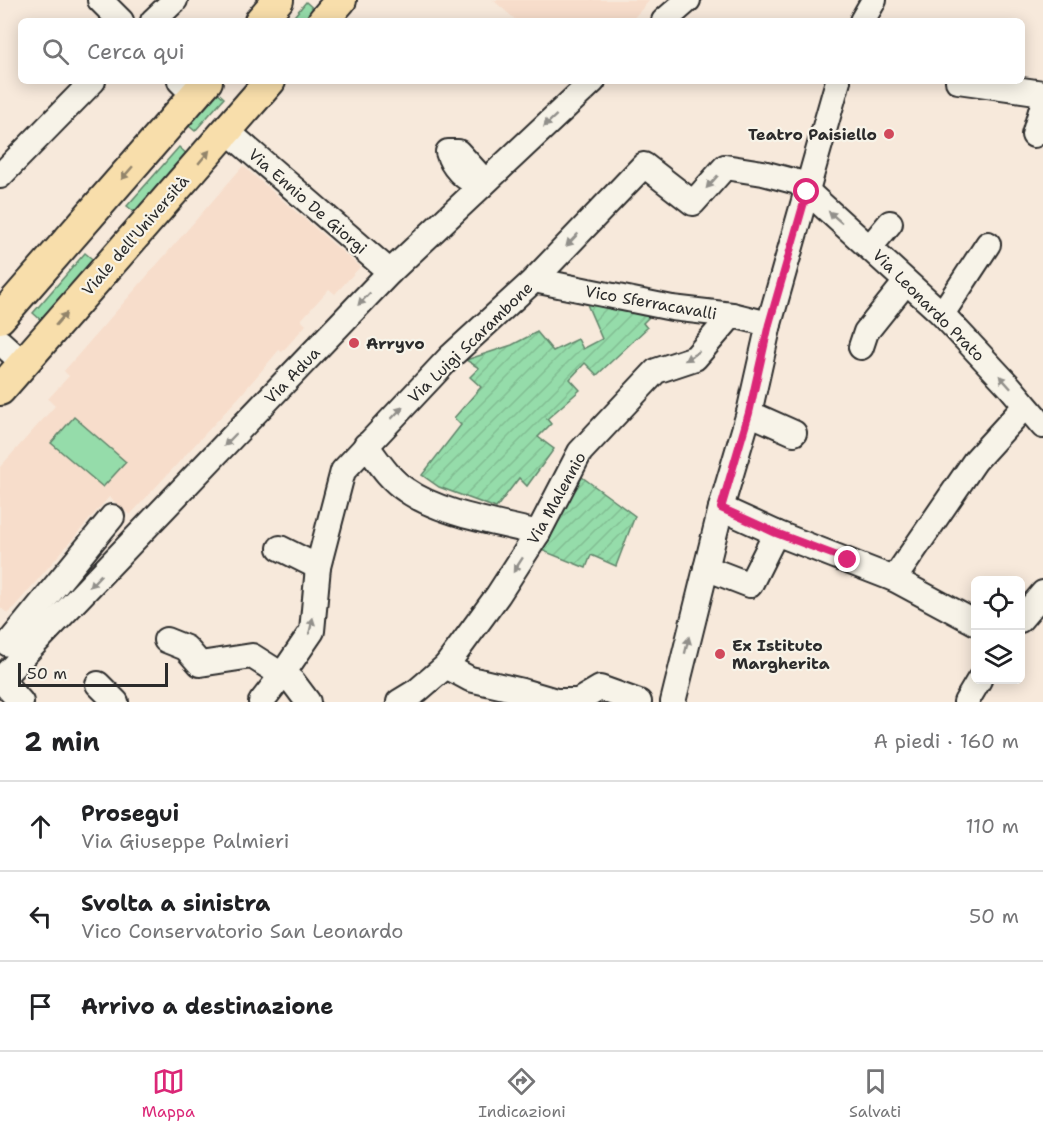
<!DOCTYPE html>
<html lang="it">
<meta charset="utf-8">
<style>
:root{--surface:#fff;--page:#f6f6f6;--text:#202124;--muted:#757577;--line:#e0e0e0;--accent:#db2777}
body{margin:0;font-family:"Shantell Sans",sans-serif;background:var(--page);color:var(--text)}
.controls{position:absolute;right:18px;bottom:18px;display:grid;overflow:hidden;border-radius:9px;box-shadow:0 3px 15px #0003}
.controls button{width:54px;height:54px;display:grid;place-items:center;padding:0;border:0;border-bottom:2px solid var(--line);background:var(--surface);color:var(--text);font:30px sans-serif}
.scale{position:absolute;left:18px;bottom:15px;width:150px;box-sizing:border-box;padding-left:6px;border:3px solid #2b2b2b;border-top:0;font-size:16px;line-height:21px;white-space:nowrap;color:#2b2b2b;-webkit-text-stroke:4px #f7f3e8;paint-order:stroke}
.stop{position:absolute;width:18px;height:18px;margin:-14px;border:4px solid #db2777;border-radius:50%;background:#fff}
.stop.end{background:#db2777;border-color:#fff;box-shadow:0 2px 6px #0008}
.list{margin:0;padding:0;list-style:none}
h2{display:flex;justify-content:space-between;align-items:center;height:78px;margin:0;padding:0 24px;font-size:26px}
h2 small{font-size:20px;font-weight:400;color:var(--muted)}
.list li{display:grid;grid-template-columns:39px 1fr auto;gap:18px;align-items:center;box-sizing:border-box;height:90px;padding:0 24px;border-top:2px solid var(--line)}
.list b{display:block;font-size:22px;white-space:nowrap}
.list p{margin:0;font-size:20px;white-space:nowrap;color:var(--muted)}
.list em{font-size:20px;font-style:normal;color:var(--muted)}
.icon{flex:none;width:33px;height:33px;fill:none;stroke:currentColor;stroke-width:2;stroke-linecap:round;stroke-linejoin:round}
.map{position:relative;flex:none;width:1043px;height:702px;overflow:hidden}
.search{position:absolute;background:var(--surface);box-shadow:0 3px 15px #0003;left:18px;right:18px;top:18px;height:66px;display:flex;align-items:center;gap:15px;box-sizing:border-box;padding:0 21px;border-radius:9px;color:var(--muted);font-size:22px}
.sheet{height:348px;background:var(--surface)}
nav{display:flex;justify-content:space-around;align-items:center;box-sizing:border-box;height:84px;border-top:2px solid var(--line);background:var(--surface);font-size:16px;color:var(--muted)}
nav a{display:grid;justify-items:center;gap:3px}
nav .on{color:var(--accent)}
.map>svg:first-child{display:block}
</style>
<div class="map">
<svg width="1043" height="702" viewBox="0 0 1043 702">
<defs>
<pattern id="garden-furrows" width="10" height="10" patternUnits="userSpaceOnUse" patternTransform="scale(1.5)"><rect width="10" height="10" fill="#95dcaa"/><path d="M-1 1l2-2M0 10L10 0M9 11l2-2" fill="none" stroke="#81bd92"/></pattern>
</defs>
<rect width="100%" height="100%" fill="#f7e9db"/>
<filter id="ink" filterUnits="userSpaceOnUse"><feTurbulence type="fractalNoise" baseFrequency=".0167" numOctaves="2"/><feDisplacementMap in="SourceGraphic" scale="12" xChannelSelector="R" yChannelSelector="G"/><feConvolveMatrix kernelMatrix="1 2 1 2 8 2 1 2 1" color-interpolation-filters="sRGB"/></filter>
<g filter="url(#ink)">
<!-- built -->
<g fill="#f7ddcb">
<polygon points="493,0 650,0 631,21 517,21"/>
<polygon points="243,166 360,267 335,294 329,289 301,320 306,325 282,352 279,350 240,396 130,515 109,497 8,614 0,607 0,467 55,406 48,399 69,376 64,371"/>
</g>
<!-- grass -->
<g fill="#95dcaa" stroke="#60846a" stroke-width="1.5">
<polygon points="306,2 316,11 308,21 290,21"/>
<polygon points="214,89 224,98 195,131 184,122"/>
<polygon points="179,147 189,156 138,215 127,206"/>
<polygon points="85,253 96,262 44,323 33,313"/>
<polygon points="74,417 126,462 103,487 51,443"/>
</g>
<!-- garden -->
<g fill="url(#garden-furrows)" stroke="#60846a" stroke-width="1.5">
<polygon points="586,302 638,306 636,314 650,316 643,323 647,328 597,375 585,363 570,379 580,390 547,419 551,424 538,437 554,449 527,486 519,478 496,508 439,487 422,475 461,425 454,418 481,387 470,377 479,368 466,360 512,345 537,332 553,351 578,339 583,349 602,339"/>
<polygon points="582,477 635,516 616,566 591,555 586,568 536,548"/>
</g>
<g fill="none" stroke-linecap="round" stroke-linejoin="round">
<!-- minor casing -->
<g stroke="#2b2b2b" stroke-width="28">
<g id="minor">
<polyline points="100,0 121,21"/>
<polyline points="153,21 175,0"/>
<polyline points="664,21 688,0"/>
<polyline points="862,21 874,0"/>
<polyline points="180,81 194,95"/>
<polyline points="958,81 1043,93"/>
<polyline points="226,130 390,272"/>
<polyline points="1034,135 1043,104"/>
<path d="M448,152H458L477,173L481,186C465,179 453,169 448,152Z"/>
<polyline points="0,176 93,81"/>
<polyline points="870,247 890,223"/>
<polyline points="534,280 672,308 732,315 769,324"/>
<polyline points="942,314 988,244"/>
<polyline points="0,342 23,363"/>
<polyline points="861,347 866,332 906,282"/>
<polyline points="749,413 794,433"/>
<path d="M366,445C378,461 389,479 406,490C439,514 499,523 538,533"/>
<polyline points="721,508 776,533 894,579 976,623"/>
<polyline points="280,548 318,567"/>
<polyline points="706,568 750,585 776,533"/>
<polyline points="894,579 975,461 1025,406"/>
<polyline points="1020,620 1043,593"/>
<polyline points="166,640 186,648 200,664 252,656 293,682 308,702"/>
<polyline points="8,644 112,517"/>
<polyline points="446,666 470,679 522,691 556,701 578,701 600,688 639,702"/>
<polyline points="0,679 21,702"/>
<polyline points="0,680 390,272 593,81"/>
<polyline points="98,684 116,702"/>
<polyline points="261,702 282,675 312,631 318,567 343,471 451,356 534,280 644,165 693,203 725,167 763,173 797,182 942,314 1010,387 1043,426"/>
<polyline points="399,702 417,691 446,666 498,595 538,533 580,452 656,371 695,358 732,315"/>
<polyline points="673,702 721,508 749,413 769,324 838,81"/>
<polyline points="966,702 979,680"/>
</g>
</g>
<!-- major casing -->
<g stroke="#2b2b2b" stroke-width="34">
<g id="major">
<polyline points="260,21 278,0"/>
<polyline points="323,21 341,0"/>
<polyline points="0,318 207,81"/>
<polyline points="0,390 270,81"/>
</g>
</g>
<!-- minor -->
<use href="#minor" stroke="#f7f3e8" stroke-width="24"/>
<!-- major -->
<use href="#major" stroke="#f8deab" stroke-width="30"/>
</g>
<!-- one-way arrows -->
<defs><path id="oneway-solid" d="M-6-.8H1V-3.2L6.5 0L1 3.2V.8H-6Z" transform="scale(1.5)"/></defs>
<g fill="#918f8a">
<use href="#oneway-solid" transform="translate(550 121) rotate(137)"/>
<use href="#oneway-solid" transform="translate(712 182) rotate(132)"/>
<use href="#oneway-solid" transform="translate(835 217) rotate(-139)"/>
<use href="#oneway-solid" transform="translate(572 240) rotate(134)"/>
<use href="#oneway-solid" transform="translate(364 299) rotate(134)"/>
<use href="#oneway-solid" transform="translate(692 356) rotate(148)"/>
<use href="#oneway-solid" transform="translate(1005 382) rotate(-132)"/>
<use href="#oneway-solid" transform="translate(397 413) rotate(-46)"/>
<use href="#oneway-solid" transform="translate(230 440) rotate(134)"/>
<use href="#oneway-solid" transform="translate(518 565) rotate(123)"/>
<use href="#oneway-solid" transform="translate(95 581) rotate(134)"/>
<use href="#oneway-solid" transform="translate(311 626) rotate(-77)"/>
<use href="#oneway-solid" transform="translate(687 645) rotate(-76)"/>
</g>
<g fill="#92846b">
<use href="#oneway-solid" transform="translate(204 157) rotate(-50)"/>
<use href="#oneway-solid" transform="translate(127 173) rotate(131)"/>
<use href="#oneway-solid" transform="translate(61 319) rotate(-49)"/>
</g>
</g>
<g fill="none" stroke-linecap="round" stroke-linejoin="round" filter="url(#ink)">
<!-- route -->
<polyline stroke="#db2777" stroke-width="8" points="807,192 769,324 749,413 721,508 776,533 848,560"/>
</g>
<!-- markers -->
<g fill="#d1495b" stroke="#f7f3e8" stroke-width="2">
<circle cx="889" cy="134" r="6"/>
<circle cx="354" cy="343" r="6"/>
<circle cx="720" cy="654" r="6"/>
</g>
<g text-anchor="middle" stroke-width="4.5" stroke-linejoin="round" paint-order="stroke">
<!-- poi labels -->
<g font-size="16" font-weight="bold" fill="#2b2b2b" stroke="#f7f3e8" text-anchor="start">
<text x="877" y="140" text-anchor="end">Teatro Paisiello</text>
<text x="366" y="349">Arryvo</text>
<text x="732" y="651">Ex Istituto<tspan x="732" dy="18">Margherita</tspan></text>
</g>
<!-- street labels -->
<g font-size="16" fill="#2b2b2b" stroke="#f7f3e8">
<text transform="translate(308 201) rotate(41)" y="6">Via Ennio De Giorgi</text>
<text transform="translate(135 235) rotate(-49)" y="6">Viale dell'Università</text>
<text transform="translate(651 302) rotate(10)" y="6">Vico Sferracavalli</text>
<text transform="translate(929 305) rotate(45)" y="6">Via Leonardo Prato</text>
<text transform="translate(470 342) rotate(-44)" y="6">Via Luigi Scarambone</text>
<text transform="translate(292 375) rotate(-46)" y="6">Via Adua</text>
<text transform="translate(556 498) rotate(-61)" y="6">Via Malennio</text>
</g>
</g>
</svg>
<div class="controls">
<button><svg class="icon" aria-label="locate" viewBox="0 0 24 24"><circle cx="12" cy="12" r="6"/><path d="M12 2v4M12 18v4M2 12h4M18 12h4"/></svg></button>
<button><svg class="icon" aria-label="layers" viewBox="0 0 24 24"><path d="M12 4l9 5-9 5-9-5zM3 14l9 5 9-5"/></svg></button>
</div>
<div class="scale">50 m</div>
<div class="stop" style="left:807px;top:192px"></div>
<div class="stop end" style="left:848px;top:560px"></div>
<div class="search"><svg class="icon" aria-label="search" viewBox="0 0 24 24"><circle cx="10" cy="10" r="6"/><path d="M15 15l6 6"/></svg>Cerca qui</div>
</div>
<section class="sheet">
<h2>2 min<small>A piedi · 160 m</small></h2>
<ul class="list">
<li><svg class="icon" aria-label="ahead" viewBox="0 0 24 24"><path d="M12 20V5M6 11l6-6 6 6"/></svg><div><b>Prosegui</b><p>Via Giuseppe Palmieri</p></div><em>110 m</em></li>
<li><svg class="icon" aria-label="left" viewBox="0 0 24 24"><path d="M17 20v-9H6M10 6l-5 5 5 5"/></svg><div><b>Svolta a sinistra</b><p>Vico Conservatorio San Leonardo</p></div><em>50 m</em></li>
<li><svg class="icon" aria-label="arrive" viewBox="0 0 24 24"><path d="M6 21V4h12l-3 4 3 4H6"/></svg><div><b>Arrivo a destinazione</b></div></li>
</ul>
</section>
<nav>
<a class="on"><svg class="icon" aria-label="map" viewBox="0 0 24 24"><path d="M3 6l6-2 6 2 6-2v14l-6 2-6-2-6 2zM9 4v14M15 6v14"/></svg>Mappa</a>
<a><svg class="icon" aria-label="directions" viewBox="0 0 24 24"><path d="M12 3l9 9-9 9-9-9zM9 14v-3h6M13 9l2 2-2 2"/></svg>Indicazioni</a>
<a><svg class="icon" aria-label="saved" viewBox="0 0 24 24"><path d="M7 4h10v16l-5-4-5 4z"/></svg>Salvati</a>
</nav>
